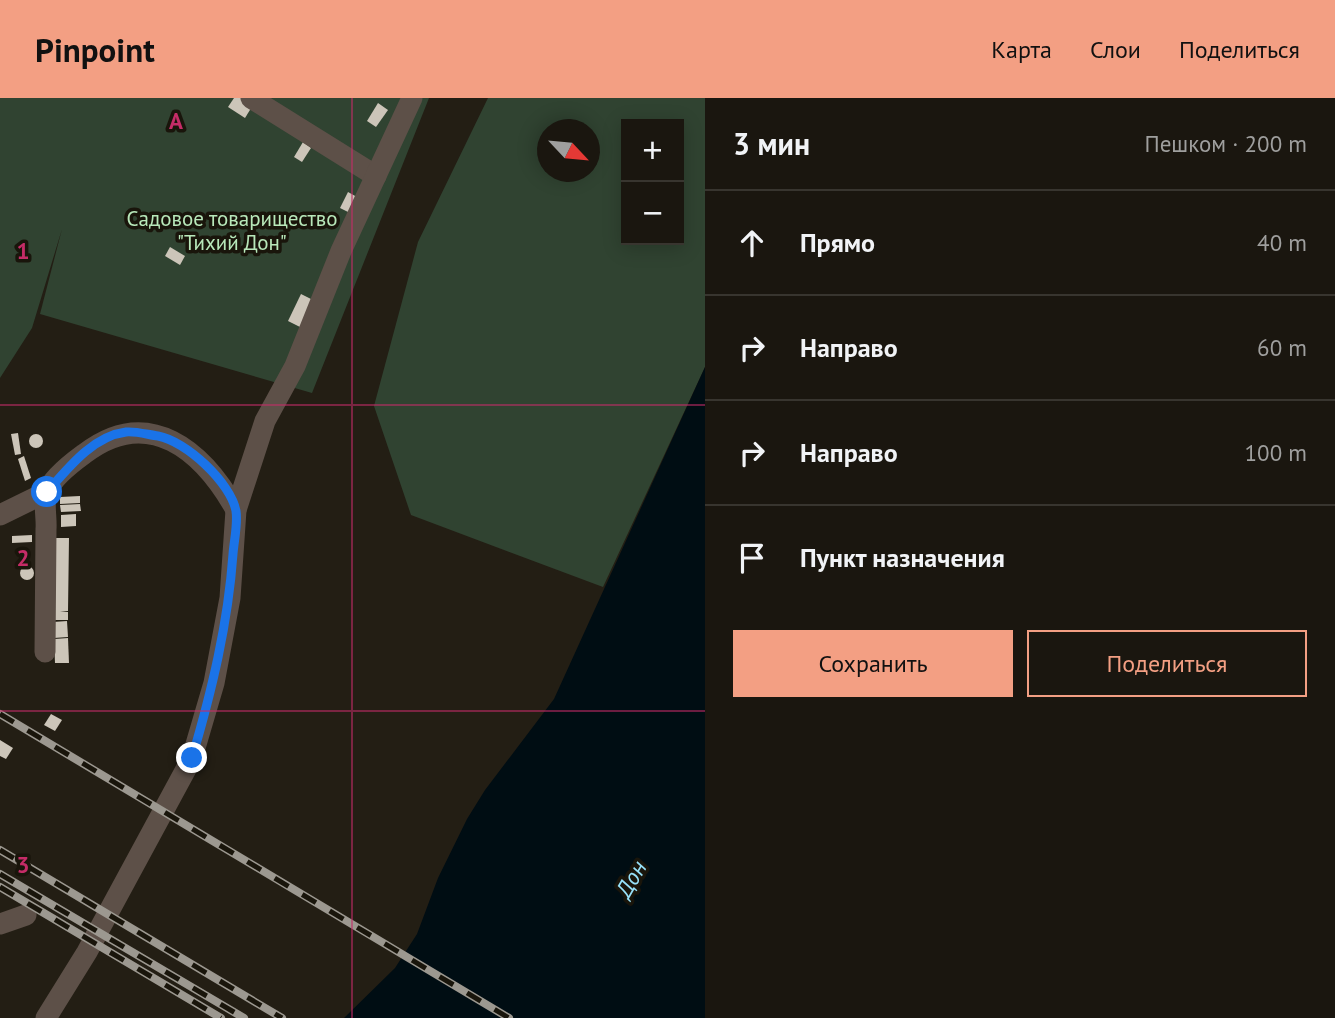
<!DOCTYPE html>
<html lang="ru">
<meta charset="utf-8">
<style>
:root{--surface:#1a160f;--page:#231f18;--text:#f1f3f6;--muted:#9f9f9e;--line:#38352f;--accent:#f39f83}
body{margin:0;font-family:"PT Sans",sans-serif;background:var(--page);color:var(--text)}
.controls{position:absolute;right:21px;top:21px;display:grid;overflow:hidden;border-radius:0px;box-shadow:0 4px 18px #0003}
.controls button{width:63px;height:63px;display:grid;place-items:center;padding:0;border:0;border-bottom:2px solid var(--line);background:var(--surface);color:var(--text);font:35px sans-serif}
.compass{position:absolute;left:537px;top:21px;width:63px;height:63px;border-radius:50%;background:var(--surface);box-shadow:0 4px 18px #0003;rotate:116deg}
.stop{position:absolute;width:21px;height:21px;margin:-16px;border:5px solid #1a73e8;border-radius:50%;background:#fff}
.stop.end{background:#1a73e8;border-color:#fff;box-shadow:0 2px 7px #0008}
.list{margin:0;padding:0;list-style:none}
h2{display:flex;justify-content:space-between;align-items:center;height:91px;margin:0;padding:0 28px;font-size:30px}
h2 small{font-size:23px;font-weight:400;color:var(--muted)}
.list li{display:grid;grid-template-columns:46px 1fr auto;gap:21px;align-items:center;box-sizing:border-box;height:105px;padding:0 28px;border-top:2px solid var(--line)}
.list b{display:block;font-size:26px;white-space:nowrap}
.list em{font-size:23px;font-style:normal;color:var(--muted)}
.actions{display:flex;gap:14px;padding:21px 28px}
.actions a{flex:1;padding:16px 0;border:2px solid var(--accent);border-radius:0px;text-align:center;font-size:24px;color:var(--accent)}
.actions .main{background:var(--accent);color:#111}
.icon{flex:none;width:38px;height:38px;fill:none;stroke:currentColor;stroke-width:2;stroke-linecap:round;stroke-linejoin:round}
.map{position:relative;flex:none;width:705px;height:920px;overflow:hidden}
header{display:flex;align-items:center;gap:42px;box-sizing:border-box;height:98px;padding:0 35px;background:var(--accent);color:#111}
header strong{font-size:33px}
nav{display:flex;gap:38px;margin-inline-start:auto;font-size:24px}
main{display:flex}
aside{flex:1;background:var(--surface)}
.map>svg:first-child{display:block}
</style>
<header>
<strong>Pinpoint</strong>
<nav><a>Карта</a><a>Слои</a><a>Поделиться</a></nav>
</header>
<main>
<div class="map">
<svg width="705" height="920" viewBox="0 0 705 920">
<rect width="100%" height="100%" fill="#231e14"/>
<!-- green -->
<g fill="#304331" fill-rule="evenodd">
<polygon points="0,0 429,0 312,295 40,216 62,131 32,230 0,280"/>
<path d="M488,0H705V269L603,489L411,417L374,308L418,144ZM626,26H679V142H626ZM548,32H590V74H548Z"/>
</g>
<!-- water -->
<polygon fill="#000d13" points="705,269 705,920 344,920 395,870 417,836 438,780 467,721 485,692 554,601"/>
<!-- building -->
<g fill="#ccc5b9">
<polygon points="234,0 241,0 253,7 245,20 228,9"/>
<polygon points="378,5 388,12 376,29 367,23"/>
<polygon points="303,44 311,50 302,64 294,59"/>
<polygon points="348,94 357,99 350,115 340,110"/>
<polygon points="170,149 185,158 180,167 165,158"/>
<polygon points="301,196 313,202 300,229 288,223"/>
<polygon points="18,335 21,356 15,357 11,336"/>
<circle cx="36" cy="343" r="7"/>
<polygon points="24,358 31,380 25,383 18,361"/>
<polygon points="80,398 80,405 60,406 60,399"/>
<polygon points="80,406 81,413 61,414 60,407"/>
<polygon points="76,416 76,428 61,429 61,417"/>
<polygon points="32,437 32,444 12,445 12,438"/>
<polygon points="55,440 69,440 68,513 60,514 68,514 68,522 54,522"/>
<circle cx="27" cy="475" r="7"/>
<polygon points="67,523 68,539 54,540 53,524"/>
<polygon points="68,540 69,565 55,565 54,541"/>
<polygon points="51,616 62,622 55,633 44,627"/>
<polygon points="0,642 13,650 6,661 0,658"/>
</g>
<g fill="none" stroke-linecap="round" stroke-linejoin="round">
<!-- minor -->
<g stroke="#5d5048" stroke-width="21">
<polyline points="251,0 376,78"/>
<polyline points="0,417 47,394"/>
<path d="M45,554C45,513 46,472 46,431C47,421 43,403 47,394C52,380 73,364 84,356C149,306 203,353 236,412"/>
<polyline points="0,826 26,817"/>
<polyline points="46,920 87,854 192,660 214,585 230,500 236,412 265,323 295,268 341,153 412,0"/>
</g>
<!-- rail casing -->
<g stroke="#9c9890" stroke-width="8">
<g id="rail">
<polyline points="0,616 509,920"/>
<polyline points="0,752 282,920"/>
<polyline points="0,776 244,920"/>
<polyline points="0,789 221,920"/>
</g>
</g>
<!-- rail -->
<use href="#rail" stroke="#19150b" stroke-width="5" stroke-dasharray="16" stroke-linecap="butt"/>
</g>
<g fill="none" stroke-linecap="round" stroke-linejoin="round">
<!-- route -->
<path stroke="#1a73e8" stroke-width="9" d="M47,394C68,370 93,338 126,334C136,333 149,337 158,338C186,343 231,385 236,413C238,426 234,443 233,456C228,526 212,592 192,660"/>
</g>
<!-- grid -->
<path fill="none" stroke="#c52c67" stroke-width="2" stroke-opacity="0.55" d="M352,0V920M0,307H705M0,613H705"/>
<g text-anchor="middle" stroke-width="7" stroke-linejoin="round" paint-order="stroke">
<!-- park labels -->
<g font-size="21" fill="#b8e8ba" stroke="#19150b">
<text x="232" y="128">Садовое товарищество<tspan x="232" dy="24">"Тихий Дон"</tspan></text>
</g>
<!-- water labels -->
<g font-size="23" font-style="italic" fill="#97e1f9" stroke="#19150b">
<text transform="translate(631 781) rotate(-60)" y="8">Дон</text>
</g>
</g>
<g font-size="23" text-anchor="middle" font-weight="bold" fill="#c52c67" stroke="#19150b" stroke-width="7" stroke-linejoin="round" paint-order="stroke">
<text x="176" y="31">A</text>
<text x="23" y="161">1</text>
<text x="23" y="468">2</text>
<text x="23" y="775">3</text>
</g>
</svg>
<div class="controls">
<button>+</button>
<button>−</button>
</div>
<svg class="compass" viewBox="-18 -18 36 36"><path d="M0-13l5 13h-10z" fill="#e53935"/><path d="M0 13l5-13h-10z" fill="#9f9f9e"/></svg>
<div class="stop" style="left:47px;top:394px"></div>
<div class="stop end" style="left:192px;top:660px"></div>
</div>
<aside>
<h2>3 мин<small>Пешком · 200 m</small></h2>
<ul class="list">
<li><svg class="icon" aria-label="ahead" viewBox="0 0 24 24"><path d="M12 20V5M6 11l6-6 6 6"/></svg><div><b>Прямо</b></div><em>40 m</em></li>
<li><svg class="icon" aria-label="right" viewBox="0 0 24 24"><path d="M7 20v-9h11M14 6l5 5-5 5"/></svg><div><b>Направо</b></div><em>60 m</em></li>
<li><svg class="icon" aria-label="right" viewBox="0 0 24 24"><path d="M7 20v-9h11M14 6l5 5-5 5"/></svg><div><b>Направо</b></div><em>100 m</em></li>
<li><svg class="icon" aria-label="arrive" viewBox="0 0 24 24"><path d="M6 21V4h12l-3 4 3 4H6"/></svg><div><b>Пункт назначения</b></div></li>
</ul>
<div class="actions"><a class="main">Сохранить</a><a>Поделиться</a></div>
</aside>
</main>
